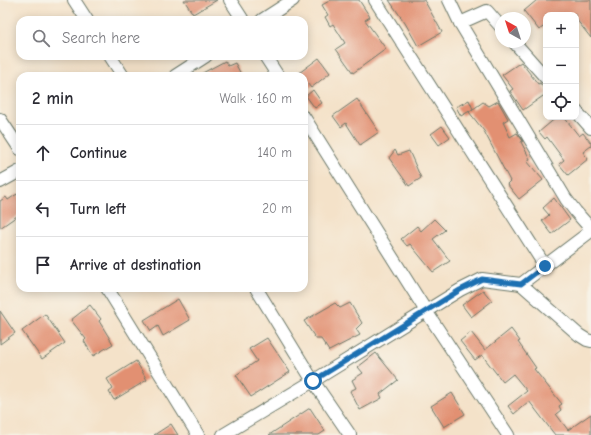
<!DOCTYPE html>
<meta charset="utf-8">
<style>
:root{--surface:#fff;--page:#f2f2f3;--text:#2b2b33;--muted:#7c7c81;--line:#e1e1e2}
body{margin:0;font-family:"Comic Neue",sans-serif;background:var(--page);color:var(--text)}
.controls{position:absolute;right:12px;top:12px;display:grid;overflow:hidden;border-radius:8px;box-shadow:0 2px 10px #0003}
.controls button{width:36px;height:36px;display:grid;place-items:center;padding:0;border:0;border-bottom:1px solid var(--line);background:var(--surface);color:var(--text);font:20px sans-serif}
.compass{position:absolute;left:495px;top:12px;width:36px;height:36px;border-radius:50%;background:var(--surface);box-shadow:0 2px 10px #0003;rotate:321deg}
.stop{position:absolute;width:12px;height:12px;margin:-9px;border:3px solid #1f6fb2;border-radius:50%;background:#fff}
.stop.end{background:#1f6fb2;border-color:#fff;box-shadow:0 1px 4px #0008}
.list{margin:0;padding:0;list-style:none}
h2{display:flex;justify-content:space-between;align-items:center;height:52px;margin:0;padding:0 16px;font-size:17px}
h2 small{font-size:13px;font-weight:400;color:var(--muted)}
.list li{display:grid;grid-template-columns:26px 1fr auto;gap:12px;align-items:center;box-sizing:border-box;height:56px;padding:0 16px;border-top:1px solid var(--line)}
.list b{display:block;font-size:15px;white-space:nowrap}
.list em{font-size:13px;font-style:normal;color:var(--muted)}
.icon{flex:none;width:22px;height:22px;fill:none;stroke:currentColor;stroke-width:2;stroke-linecap:round;stroke-linejoin:round}
.map{position:relative;flex:none;width:591px;height:435px;overflow:hidden}
.search{position:absolute;background:var(--surface);box-shadow:0 2px 10px #0003;left:16px;top:16px;width:292px;height:44px;display:flex;align-items:center;gap:10px;box-sizing:border-box;padding:0 14px;border-radius:12px;color:var(--muted);font-size:15px}
.panel{position:absolute;background:var(--surface);box-shadow:0 2px 10px #0003;left:16px;top:72px;width:292px;height:220px;border-radius:12px}
.map>svg:first-child{display:block}
</style>
<div class="map">
<svg width="591" height="435" viewBox="0 0 591 435">
<rect width="100%" height="100%" fill="#f7f3e8"/>
<filter id="ink" filterUnits="userSpaceOnUse"><feTurbulence type="fractalNoise" baseFrequency=".025" numOctaves="2"/><feDisplacementMap in="SourceGraphic" scale="8" xChannelSelector="R" yChannelSelector="G"/><feConvolveMatrix kernelMatrix="1 2 1 2 8 2 1 2 1" color-interpolation-filters="sRGB"/></filter>
<filter id="wash" filterUnits="userSpaceOnUse"><feTurbulence type="fractalNoise" baseFrequency=".012" numOctaves="4" result="noise"/><feDisplacementMap in="SourceGraphic" scale="16" xChannelSelector="R" yChannelSelector="G"/><feGaussianBlur stdDeviation="0.9" result="paint"/><feColorMatrix in="noise" values="0 0 0 0 0 0 0 0 0 0 0 0 0 0 0 0 0 1.4 0 .05"/><feComposite in="paint" operator="in"/></filter>
<g filter="url(#wash)">
<rect width="100%" height="100%" fill="#f4e2c9"/>
<g id="blocks">
<!-- building -->
<g fill="#e29072">
<polygon points="184,0 217,0 193,14"/>
<polygon points="331,0 359,0 370,17 365,20 386,49 353,73 336,49 345,43 333,24 330,26 325,17 328,15 322,5"/>
<polygon points="389,0 424,0 442,32 418,46 405,23"/>
<polygon points="537,0 591,0 591,38 576,19 576,15 546,15 546,25 539,30 524,11"/>
<polygon points="319,58 330,73 311,88 304,79 304,76 301,76 299,73"/>
<polygon points="225,61 228,66 235,63 242,76 197,76"/>
<polygon points="521,62 538,84 540,83 546,91 546,94 523,110 510,91 513,89 502,75"/>
<polygon points="313,90 322,103 315,108 306,96"/>
<polygon points="357,99 379,132 360,145 346,123 341,127 333,116"/>
<polygon points="469,100 473,109 461,116 456,107"/>
<polygon points="498,101 508,119 503,122 510,137 517,133 523,141 521,142 530,159 527,161 543,180 519,199 507,184 510,181 484,131 469,112 483,102 489,106"/>
<polygon points="557,117 564,117 579,136 583,133 591,143 591,146 583,152 588,159 568,175 559,164 564,160 547,137 545,139 539,132"/>
<polygon points="442,126 450,137 439,145 431,134"/>
<polygon points="395,150 398,155 409,151 421,178 409,186 389,158"/>
<polygon points="17,194 20,199 20,214 0,228 0,201 6,197 8,200"/>
<polygon points="554,198 570,220 552,234 542,221 549,215 543,208"/>
<polygon points="434,219 445,230 433,239 450,261 433,272 410,244 407,246 401,239 417,226 421,231"/>
<polygon points="483,290 492,301 471,317 462,305"/>
<polygon points="178,299 190,320 163,336 158,326 151,331 144,320"/>
<polygon points="335,303 340,308 350,303 362,323 356,329 360,335 329,351 321,339 316,339 304,321"/>
<polygon points="90,305 101,319 99,321 113,344 93,356 84,341 86,339 71,320"/>
<polygon points="0,311 15,333 0,344"/>
<polygon points="45,314 65,343 42,359 22,331"/>
<polygon points="511,329 520,341 518,342 536,368 534,369 562,404 559,406 561,410 556,414 568,430 591,414 591,435 555,435 529,401 514,414 508,406 527,391 513,374 503,382 482,355 475,360 460,341 471,332 485,350"/>
<polygon points="267,338 290,372 251,397 236,375 257,361 249,349"/>
<polygon points="376,353 398,380 380,394 382,398 360,410 350,391 356,388 352,380 363,373 358,367"/>
<polygon points="136,361 147,380 114,400 109,392 113,389 107,379"/>
<polygon points="452,393 465,414 444,427 431,406"/>
<polygon points="310,408 325,431 319,435 269,435"/>
<polygon points="171,424 178,435 154,435"/>
</g>
</g>
</g>
<g filter="url(#ink)">
<use href="#blocks" fill-opacity="0" stroke="#6a7768" stroke-width="1"/>
<g fill="none" stroke-linecap="round" stroke-linejoin="round">
<!-- minor casing -->
<g stroke="#6a7768" stroke-width="14">
<g id="minor">
<polyline points="74,0 87,20"/>
<polyline points="230,0 243,20"/>
<polyline points="375,0 545,266"/>
<polyline points="449,0 460,23 566,199 576,212 591,229"/>
<polyline points="262,20 293,0"/>
<polyline points="460,23 487,11 501,27"/>
<polyline points="514,42 546,78"/>
<polyline points="110,56 123,76"/>
<polyline points="265,56 278,76"/>
<polyline points="175,76 206,56"/>
<polyline points="576,111 591,128"/>
<polyline points="304,117 426,311 508,435"/>
<polyline points="0,119 20,149"/>
<polyline points="0,182 20,171"/>
<polyline points="521,284 579,335 587,340 591,341"/>
<polyline points="107,288 198,435"/>
<polyline points="256,288 313,381 350,435"/>
<polyline points="223,435 313,381 460,290 482,279 521,284 591,231"/>
</g>
</g>
<!-- minor -->
<use href="#minor" stroke="#fff" stroke-width="12"/>
</g>
</g>
<g fill="none" stroke-linecap="round" stroke-linejoin="round" filter="url(#ink)">
<!-- route -->
<polyline stroke="#1f6fb2" stroke-width="5" points="313,381 460,290 482,279 521,284 545,266"/>
</g>
</svg>
<div class="controls">
<button>+</button>
<button>−</button>
<button><svg class="icon" aria-label="locate" viewBox="0 0 24 24"><circle cx="12" cy="12" r="6"/><path d="M12 2v4M12 18v4M2 12h4M18 12h4"/></svg></button>
</div>
<svg class="compass" viewBox="-18 -18 36 36"><path d="M0-13l5 13h-10z" fill="#e53935"/><path d="M0 13l5-13h-10z" fill="#7c7c81"/></svg>
<div class="stop" style="left:313px;top:381px"></div>
<div class="stop end" style="left:545px;top:266px"></div>
<div class="search"><svg class="icon" aria-label="search" viewBox="0 0 24 24"><circle cx="10" cy="10" r="6"/><path d="M15 15l6 6"/></svg>Search here</div>
<section class="panel">
<h2>2 min<small>Walk · 160 m</small></h2>
<ul class="list">
<li><svg class="icon" aria-label="ahead" viewBox="0 0 24 24"><path d="M12 20V5M6 11l6-6 6 6"/></svg><div><b>Continue</b></div><em>140 m</em></li>
<li><svg class="icon" aria-label="left" viewBox="0 0 24 24"><path d="M17 20v-9H6M10 6l-5 5 5 5"/></svg><div><b>Turn left</b></div><em>20 m</em></li>
<li><svg class="icon" aria-label="arrive" viewBox="0 0 24 24"><path d="M6 21V4h12l-3 4 3 4H6"/></svg><div><b>Arrive at destination</b></div></li>
</ul>
</section>
</div>
